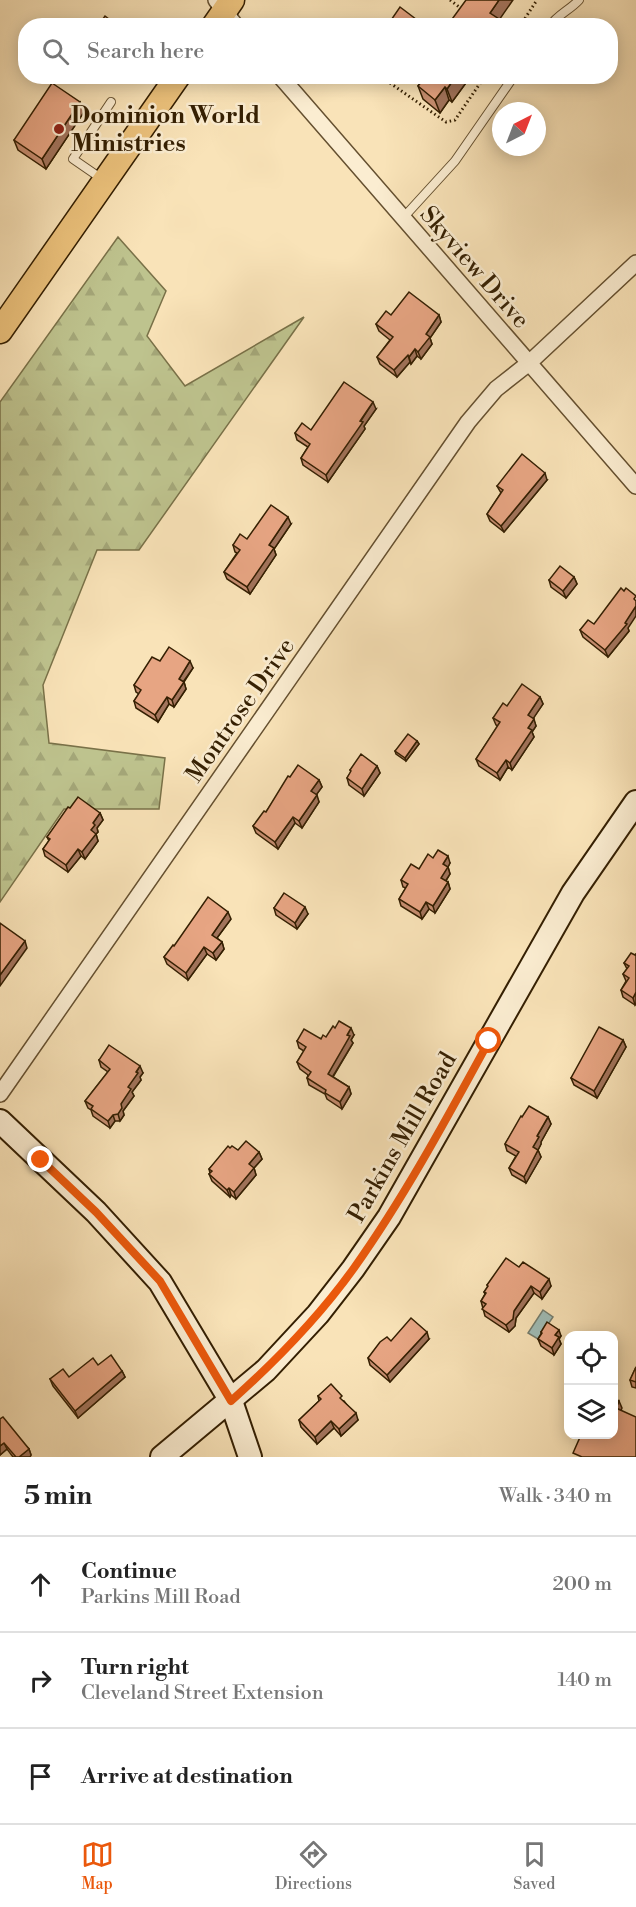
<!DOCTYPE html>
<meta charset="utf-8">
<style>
:root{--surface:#fff;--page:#f6f6f6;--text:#222;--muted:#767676;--line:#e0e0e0;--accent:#ea580c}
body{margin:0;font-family:"Libre Bodoni",serif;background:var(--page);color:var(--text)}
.controls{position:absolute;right:18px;bottom:18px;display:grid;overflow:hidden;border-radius:12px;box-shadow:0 3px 15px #0003}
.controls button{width:54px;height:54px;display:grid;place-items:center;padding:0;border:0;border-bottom:2px solid var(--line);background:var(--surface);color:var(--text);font:30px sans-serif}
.compass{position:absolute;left:492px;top:102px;width:54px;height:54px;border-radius:50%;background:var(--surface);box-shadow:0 3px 15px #0003;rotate:42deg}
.stop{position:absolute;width:18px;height:18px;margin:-14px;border:4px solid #ea580c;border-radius:50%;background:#fff}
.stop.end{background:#ea580c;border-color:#fff;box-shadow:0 2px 6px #0008}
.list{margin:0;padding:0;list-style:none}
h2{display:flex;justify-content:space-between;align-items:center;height:78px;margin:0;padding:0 24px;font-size:26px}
h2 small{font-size:20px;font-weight:400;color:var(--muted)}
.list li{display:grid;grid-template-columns:39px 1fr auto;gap:18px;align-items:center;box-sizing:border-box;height:96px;padding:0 24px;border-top:2px solid var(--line)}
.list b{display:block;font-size:22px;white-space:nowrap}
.list p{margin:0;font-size:20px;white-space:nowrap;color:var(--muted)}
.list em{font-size:20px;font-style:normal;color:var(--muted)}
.icon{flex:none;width:33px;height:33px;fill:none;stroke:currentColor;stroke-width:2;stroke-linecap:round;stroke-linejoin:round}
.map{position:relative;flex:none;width:636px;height:1457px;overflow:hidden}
.search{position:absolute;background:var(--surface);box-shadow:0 3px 15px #0003;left:18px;right:18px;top:18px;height:66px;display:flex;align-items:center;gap:15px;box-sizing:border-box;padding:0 21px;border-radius:24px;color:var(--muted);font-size:22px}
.sheet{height:366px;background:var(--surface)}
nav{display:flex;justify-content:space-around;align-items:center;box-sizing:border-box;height:84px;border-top:2px solid var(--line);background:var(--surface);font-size:16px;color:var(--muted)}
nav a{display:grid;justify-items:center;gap:3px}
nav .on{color:var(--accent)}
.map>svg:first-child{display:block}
</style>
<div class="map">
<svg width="636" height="1457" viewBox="0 0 636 1457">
<defs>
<pattern id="forest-firs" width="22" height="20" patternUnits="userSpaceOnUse" patternTransform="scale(1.5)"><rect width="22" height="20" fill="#bec38e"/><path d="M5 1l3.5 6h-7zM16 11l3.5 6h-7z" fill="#a4a779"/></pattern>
</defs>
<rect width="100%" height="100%" fill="#f9e3b8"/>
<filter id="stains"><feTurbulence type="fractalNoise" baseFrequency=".00333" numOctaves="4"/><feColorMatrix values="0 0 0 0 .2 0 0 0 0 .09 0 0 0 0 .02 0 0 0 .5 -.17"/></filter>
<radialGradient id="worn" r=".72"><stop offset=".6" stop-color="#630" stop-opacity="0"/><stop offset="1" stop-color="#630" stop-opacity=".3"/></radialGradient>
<!-- forest -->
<polygon fill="url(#forest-firs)" stroke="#797148" stroke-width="1.5" points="118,237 166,291 147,336 185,386 304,317 139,550 97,550 43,685 49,743 165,758 159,809 64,809 0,902 0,402"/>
<!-- water -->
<polygon fill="#a0bdb7" stroke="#757e6f" stroke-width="1.5" points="543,1310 553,1317 538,1339 528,1333"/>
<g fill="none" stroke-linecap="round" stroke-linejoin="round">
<!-- lane casing -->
<g stroke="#655030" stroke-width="10">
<g id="lane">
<path d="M550,26C557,15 570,10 579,0"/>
<polyline points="102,179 73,159 111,102"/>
<polyline points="403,218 455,161 514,76"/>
</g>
</g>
<!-- street casing -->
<g stroke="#655030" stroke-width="18">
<g id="street">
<polyline points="216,0 236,26"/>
<polyline points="280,76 636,486"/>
<polyline points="0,1094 468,422 496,389 529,363 636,263"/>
</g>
</g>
<!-- secondary casing -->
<g stroke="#341f02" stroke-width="26">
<g id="secondary">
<polyline points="0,1121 96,1212 160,1282 231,1401 250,1457"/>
<polyline points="162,1457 266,1370 318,1314 353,1269 389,1217 573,893 636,802"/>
</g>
</g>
<!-- primary casing -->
<g stroke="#341f02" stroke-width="27">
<g id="primary">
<polyline points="214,26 232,0"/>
<polyline points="0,331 178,76"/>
</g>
</g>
<!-- path -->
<g stroke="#341f02" stroke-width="3" stroke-dasharray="1.5 3" stroke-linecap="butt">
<polyline points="450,0 463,10"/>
<polyline points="520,26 537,0"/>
<polyline points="380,76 390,83 394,76"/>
<polyline points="390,83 446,122 455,120 485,76"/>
</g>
<!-- lane -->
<use href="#lane" stroke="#fbedd1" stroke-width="8"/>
<!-- street -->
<use href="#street" stroke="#fbedd1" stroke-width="15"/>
<!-- secondary -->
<use href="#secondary" stroke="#fbedd1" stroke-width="22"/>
<!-- primary -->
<use href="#primary" stroke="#ecc27c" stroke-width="24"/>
</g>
<!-- wall -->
<g fill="#c78e71" stroke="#341f02" stroke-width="1.5">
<polygon points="420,76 471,76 452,102 449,100 440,113 423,99 418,86 422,81"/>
<polygon points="80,102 84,112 46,169 18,150 14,140"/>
<polygon points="391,315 439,315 441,322 430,338 432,344 421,359 417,356 411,364 410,362 397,377 380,364 377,357 390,340 379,331 376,324"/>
<polygon points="376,409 364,426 365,429 328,482 303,465 301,458 308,447 297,440 295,433 311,430"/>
<polygon points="547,480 504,532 490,521 487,514 501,493 497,486"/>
<polygon points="291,524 274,549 276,555 250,594 227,579 224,572 237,553 235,552 233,545 247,539"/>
<polygon points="574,577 577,584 566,598 551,587 549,580"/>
<polygon points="594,624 628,628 629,631 608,657 583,637 580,630"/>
<polygon points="160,661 193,668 184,682 186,689 174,707 169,704 158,722 136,708 134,701 139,694 136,692 134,685"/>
<polygon points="540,697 543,704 533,718 536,726 532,732 534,737 512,770 508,767 500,780 479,766 476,759 498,726 496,725 493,718 507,706"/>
<polygon points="417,741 419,744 406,761 396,754 395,751"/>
<polygon points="377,766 380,773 364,796 349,785 347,778 351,772 350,770"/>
<polygon points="290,777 319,780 322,787 316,795 319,802 302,828 295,823 278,849 256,833 253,826 266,812"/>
<polygon points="70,808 100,813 103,820 97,828 98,832 96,834 98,841 85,859 81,856 68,872 45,856 43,849 49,841 47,837"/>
<polygon points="433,858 450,863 448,867 450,874 446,881 448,882 450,889 435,913 429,909 422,919 401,906 399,899 406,888 403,887 401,880 419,869"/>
<polygon points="274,908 308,914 297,929 276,915"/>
<polygon points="231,919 217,938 222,942 224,949 216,960 207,954 188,980 167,964 164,957 174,946"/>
<polygon points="636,954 636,1003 635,1005 623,997 621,990 626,981 623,974 627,969 624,963"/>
<polygon points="354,1035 351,1040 353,1043 333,1077 349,1087 351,1094 342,1109 327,1099 325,1094 309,1085 307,1078 308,1075 300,1069 297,1062 304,1051 299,1048 297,1041"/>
<polygon points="623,1040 626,1047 597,1098 574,1085 571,1078"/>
<polygon points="99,1060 143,1073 140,1077 141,1080 132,1092 134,1096 123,1111 124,1115 120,1121 115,1121 110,1128 93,1116 91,1110 88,1108 85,1101 108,1072 101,1067"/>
<polygon points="522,1117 548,1117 551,1124 541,1142 541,1144 538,1150 541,1157 526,1183 512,1175 509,1168 516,1156 507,1151 505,1144"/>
<polygon points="230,1148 238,1150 259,1152 262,1159 254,1168 256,1175 236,1199 231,1195 230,1197 212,1181 209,1174 210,1173 209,1169"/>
<polygon points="519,1267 551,1286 542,1299 534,1293 516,1318 515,1326 509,1332 485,1316 481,1301 485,1294 484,1292 488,1287 487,1285"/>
<polygon points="541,1332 561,1336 559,1339 561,1344 554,1355 541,1346 538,1339 541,1334"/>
<polygon points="429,1339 390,1382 370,1365 368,1358 391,1341"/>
<polygon points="98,1365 122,1371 125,1377 78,1418 53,1386 50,1379 69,1377"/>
<polygon points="636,1367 636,1388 632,1387 630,1380"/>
<polygon points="318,1396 344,1401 358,1420 341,1436 334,1428 317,1444 301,1427 299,1420 319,1401"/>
<polygon points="0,1419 29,1449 31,1455 30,1457 13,1457 7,1449 0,1455"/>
</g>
<!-- shaded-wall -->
<g fill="#a2745c" stroke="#341f02" stroke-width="1.5">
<polygon points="499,0 513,0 499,20 501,26 494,26 490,13"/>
<polygon points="456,76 471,76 452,102 447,89"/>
<polygon points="445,87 449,100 440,113 435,100"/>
<polygon points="80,102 84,112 46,169 42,159"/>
<polygon points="439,315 441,322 430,338 432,344 421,359 418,352 426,334"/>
<polygon points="415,349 417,356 411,364 409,357"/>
<polygon points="408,355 410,362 397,377 394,370"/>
<polygon points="373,402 376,409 364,426 365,429 328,482 326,475"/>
<polygon points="545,473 547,480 504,532 501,526"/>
<polygon points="288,517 291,524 274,549 276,555 250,594 247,587 269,545"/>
<polygon points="574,577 577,584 566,598 563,591"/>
<polygon points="636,606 636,616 628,628 629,631 608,657 605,650"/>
<polygon points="190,661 193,668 181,685 179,679"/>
<polygon points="184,682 186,689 174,707 172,700"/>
<polygon points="167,697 169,704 158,722 155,715"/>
<polygon points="540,697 543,704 531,722 528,715"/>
<polygon points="534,719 536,726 532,732 534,737 512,770 510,763 528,728"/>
<polygon points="417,741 419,744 406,761 405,758"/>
<polygon points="506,760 508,767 500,780 497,773"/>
<polygon points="377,766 380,773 364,796 362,789"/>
<polygon points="319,780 322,787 314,798 311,791"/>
<polygon points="317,795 319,802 302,828 299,821"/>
<polygon points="100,813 103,820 97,828 98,832 96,834 98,841 85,859 82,852 91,830 93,823"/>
<polygon points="293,817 295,823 278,849 275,842"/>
<polygon points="78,849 81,856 68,872 66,865"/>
<polygon points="448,856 450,863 448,867 450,874 443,885 441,878 443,864"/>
<polygon points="448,882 450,889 435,913 433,906"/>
<polygon points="426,902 429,909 422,919 420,912"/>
<polygon points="305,907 308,914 297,929 295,923"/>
<polygon points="228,912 231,919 214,942 212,935"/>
<polygon points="25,941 27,948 0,986 0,975"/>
<polygon points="222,942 224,949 216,960 213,953"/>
<polygon points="204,947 207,954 188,980 186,973"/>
<polygon points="636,992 636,1003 635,1005 633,998"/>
<polygon points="351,1028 354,1035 351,1040 353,1043 330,1081 328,1074"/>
<polygon points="623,1040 626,1047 597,1098 594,1091"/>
<polygon points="140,1066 143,1073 140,1077 141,1080 132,1092 134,1096 123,1111 124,1115 120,1121 118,1114 121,1104 128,1087"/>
<polygon points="349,1087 351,1094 342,1109 340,1102"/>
<polygon points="113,1115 115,1121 110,1128 108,1121"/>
<polygon points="548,1117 551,1124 541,1142 541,1144 536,1154 533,1147 537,1136"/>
<polygon points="538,1150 541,1157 526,1183 524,1177"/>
<polygon points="259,1152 262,1159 254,1168 256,1175 236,1199 234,1192 249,1164"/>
<polygon points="229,1188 231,1195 230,1197 227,1190"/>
<polygon points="549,1279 551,1286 542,1299 540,1292"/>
<polygon points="531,1286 534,1293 516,1318 515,1326 509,1332 506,1325 514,1311"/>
<polygon points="559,1330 561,1336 559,1339 561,1344 554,1355 552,1348 555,1335"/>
<polygon points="427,1332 429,1339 390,1382 387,1375"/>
<polygon points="122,1371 125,1377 78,1418 75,1411"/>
<polygon points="619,1401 622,1408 619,1415 616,1408"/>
<polygon points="356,1413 358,1420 341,1436 339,1429"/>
<polygon points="331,1421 334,1428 317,1444 315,1437"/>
<polygon points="4,1443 7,1449 0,1455 0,1446"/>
<polygon points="29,1449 31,1455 30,1457 19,1457"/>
</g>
<!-- building -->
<g fill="#e7a583" stroke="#341f02" stroke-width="1.5">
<polygon points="466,0 499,0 490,13 499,19 494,26 447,26"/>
<polygon points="400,7 425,26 387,26"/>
<polygon points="105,16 118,26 98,26"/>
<polygon points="426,76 456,76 447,89 445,87 435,100 418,86"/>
<polygon points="52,83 80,102 42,159 14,140"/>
<polygon points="409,292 439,315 426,334 430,337 418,352 415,349 409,357 408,355 394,370 377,357 393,337 376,324 386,311 391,315"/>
<polygon points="344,382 373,402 360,421 363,422 326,475 301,458 310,444 295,433 302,423 311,430"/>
<polygon points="522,454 545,473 501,526 487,514 503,490 497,486"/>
<polygon points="271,505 288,517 269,545 274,548 247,587 224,572 240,550 233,545 240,534 247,539"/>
<polygon points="560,566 574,577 563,591 549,580"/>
<polygon points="621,588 624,591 626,588 636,596 634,599 636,601 636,606 625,623 627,624 605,650 580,630 588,620 594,624"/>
<polygon points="169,647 190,661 179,679 184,682 172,700 167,697 155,715 134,701 141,690 134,685 152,657 160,661"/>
<polygon points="522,684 540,697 528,715 534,719 528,728 532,730 510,763 506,760 497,773 476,759 500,722 493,718 503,703 507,706"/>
<polygon points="408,734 417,741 405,758 395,751"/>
<polygon points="361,754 377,766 362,789 347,778 351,771 350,770"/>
<polygon points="298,765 319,780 311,791 317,795 299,821 293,817 275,842 253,826 264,811 266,812 288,776 290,777"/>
<polygon points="78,797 100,813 93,823 95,825 91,830 96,834 82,852 78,849 66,865 43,849 50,839 47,837 68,807 70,808"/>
<polygon points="438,850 448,856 443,864 448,867 441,878 448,882 433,906 426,902 420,912 399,899 408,884 401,880 411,864 419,869 428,854 433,858"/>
<polygon points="284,893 305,907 295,923 274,908"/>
<polygon points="208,897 228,912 212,935 222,942 213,953 204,947 186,973 164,957 173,945 174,946"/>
<polygon points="0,923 25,941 0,975"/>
<polygon points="631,953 635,955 636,954 636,992 633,998 621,990 629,978 623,974 629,966 624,963"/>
<polygon points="339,1021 351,1028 347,1035 350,1036 328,1074 349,1087 340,1102 325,1093 326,1090 307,1078 311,1072 297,1062 306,1047 297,1041 304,1029 321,1039 323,1035 326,1037 333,1026 335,1028"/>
<polygon points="599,1027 623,1040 594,1091 571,1078"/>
<polygon points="109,1045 140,1066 136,1072 138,1073 128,1087 131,1089 121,1104 122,1108 118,1114 113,1115 108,1121 91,1109 93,1106 85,1101 110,1069 99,1060"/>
<polygon points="529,1106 548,1117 537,1136 539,1137 533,1147 538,1150 524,1177 509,1168 519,1152 505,1144 521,1116 522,1117"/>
<polygon points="246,1141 259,1152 249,1164 254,1168 234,1192 229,1188 227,1190 209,1174 212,1171 209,1169 228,1146 230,1148 232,1146 238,1150"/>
<polygon points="506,1258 519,1267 523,1262 549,1279 540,1292 531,1286 514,1311 513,1319 506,1325 482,1309 486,1304 481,1301 486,1293 484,1292 488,1286 487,1285"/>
<polygon points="411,1318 427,1332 387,1375 368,1358 380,1342 387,1337 391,1341"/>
<polygon points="547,1322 559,1330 555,1335 559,1337 552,1348 538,1339 542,1333 541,1332"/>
<polygon points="111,1355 122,1371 75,1411 50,1379 63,1369 69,1377 93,1358 98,1365"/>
<polygon points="636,1367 636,1382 630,1380"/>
<polygon points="331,1384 342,1396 340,1398 356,1413 339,1429 331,1421 315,1437 299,1420 321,1399 318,1396"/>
<polygon points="614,1399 619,1401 616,1408 636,1417 636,1457 582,1457 573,1453 581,1435 588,1437 589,1434 614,1434"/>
<polygon points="3,1417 29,1449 19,1457 16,1457 4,1443 0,1446 0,1419"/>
</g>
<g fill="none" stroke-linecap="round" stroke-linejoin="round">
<!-- route -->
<path stroke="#ea580c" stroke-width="8" d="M41,1160L96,1212L160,1281L231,1401C276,1361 319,1317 354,1268C405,1196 447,1118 489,1041"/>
</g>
<!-- markers -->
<circle fill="#8f2418" stroke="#fbedd1" stroke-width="2" cx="59" cy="129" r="6"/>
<g text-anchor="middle" stroke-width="5" stroke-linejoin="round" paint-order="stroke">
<!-- poi labels -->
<g font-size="24" font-weight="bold" fill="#341f02" stroke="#fbedd1" text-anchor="start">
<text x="71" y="123">Dominion World<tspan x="71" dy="28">Ministries</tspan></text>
</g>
<!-- street labels -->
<g font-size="24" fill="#341f02" stroke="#fbedd1">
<text transform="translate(475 267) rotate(49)" y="8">Skyview Drive</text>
<text transform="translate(240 710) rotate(-55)" y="8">Montrose Drive</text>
<text transform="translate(402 1137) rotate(-60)" y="8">Parkins Mill Road</text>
</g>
</g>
<rect width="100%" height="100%" filter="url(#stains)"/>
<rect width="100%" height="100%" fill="url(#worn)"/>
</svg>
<div class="controls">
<button><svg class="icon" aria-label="locate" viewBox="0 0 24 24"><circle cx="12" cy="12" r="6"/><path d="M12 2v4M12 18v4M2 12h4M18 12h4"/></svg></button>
<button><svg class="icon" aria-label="layers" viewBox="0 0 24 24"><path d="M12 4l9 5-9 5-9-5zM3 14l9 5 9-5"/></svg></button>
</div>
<svg class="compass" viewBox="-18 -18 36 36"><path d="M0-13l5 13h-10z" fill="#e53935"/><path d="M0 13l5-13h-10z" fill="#767676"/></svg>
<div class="stop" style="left:489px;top:1041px"></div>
<div class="stop end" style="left:41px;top:1160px"></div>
<div class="search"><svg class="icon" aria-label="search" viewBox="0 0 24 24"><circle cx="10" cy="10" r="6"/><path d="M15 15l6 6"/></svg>Search here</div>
</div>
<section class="sheet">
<h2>5 min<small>Walk · 340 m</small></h2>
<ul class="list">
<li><svg class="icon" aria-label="ahead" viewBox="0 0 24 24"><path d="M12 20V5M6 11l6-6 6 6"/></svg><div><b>Continue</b><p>Parkins Mill Road</p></div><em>200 m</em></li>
<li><svg class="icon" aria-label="right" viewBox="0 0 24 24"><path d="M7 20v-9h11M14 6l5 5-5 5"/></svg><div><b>Turn right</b><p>Cleveland Street Extension</p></div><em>140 m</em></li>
<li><svg class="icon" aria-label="arrive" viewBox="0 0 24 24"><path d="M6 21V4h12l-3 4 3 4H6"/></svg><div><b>Arrive at destination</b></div></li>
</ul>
</section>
<nav>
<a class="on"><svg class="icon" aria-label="map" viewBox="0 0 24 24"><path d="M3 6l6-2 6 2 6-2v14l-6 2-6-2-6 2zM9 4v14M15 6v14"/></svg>Map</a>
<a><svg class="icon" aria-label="directions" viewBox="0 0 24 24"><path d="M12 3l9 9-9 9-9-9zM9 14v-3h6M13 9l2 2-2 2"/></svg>Directions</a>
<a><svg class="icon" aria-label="saved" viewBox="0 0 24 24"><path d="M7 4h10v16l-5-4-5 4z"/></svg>Saved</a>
</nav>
